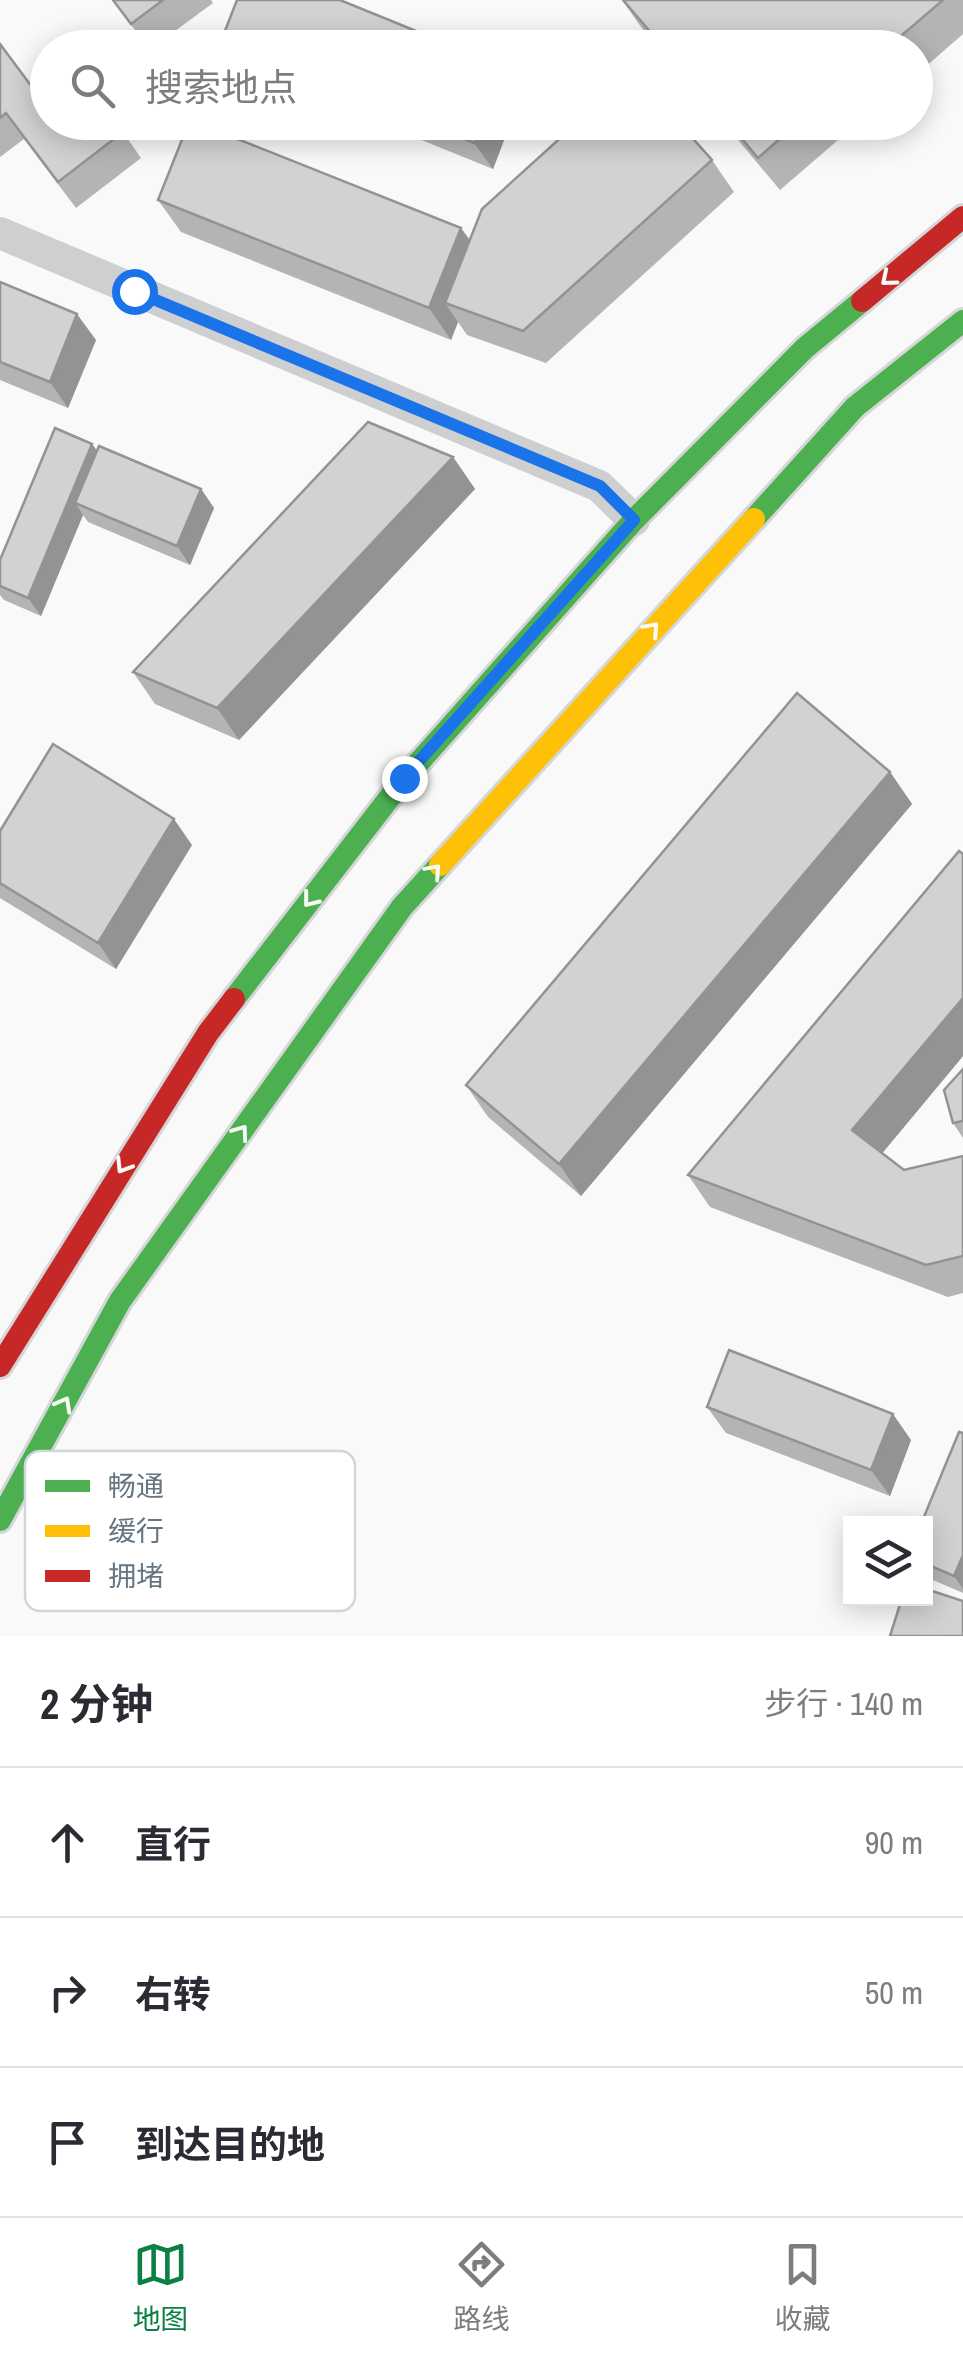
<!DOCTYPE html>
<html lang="zh">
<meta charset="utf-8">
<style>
:root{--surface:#fff;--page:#f2f2f3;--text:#2b2b33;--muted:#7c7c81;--line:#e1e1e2;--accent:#0b8043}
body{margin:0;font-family:"Archivo Narrow","Noto Sans SC",sans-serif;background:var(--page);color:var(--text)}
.controls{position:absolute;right:30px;bottom:30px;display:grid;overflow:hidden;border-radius:0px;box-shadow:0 5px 25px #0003}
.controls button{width:90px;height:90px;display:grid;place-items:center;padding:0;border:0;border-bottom:2px solid var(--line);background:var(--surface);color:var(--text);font:50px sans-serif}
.stop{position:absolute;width:30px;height:30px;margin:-22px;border:8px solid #1a73e8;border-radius:50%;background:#fff}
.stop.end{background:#1a73e8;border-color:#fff;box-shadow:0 2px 10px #0008}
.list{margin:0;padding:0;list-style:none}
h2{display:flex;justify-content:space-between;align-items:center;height:130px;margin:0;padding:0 40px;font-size:42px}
h2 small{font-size:32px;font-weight:400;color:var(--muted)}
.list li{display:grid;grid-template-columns:65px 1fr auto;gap:30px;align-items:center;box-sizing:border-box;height:150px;padding:0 40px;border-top:2px solid var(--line)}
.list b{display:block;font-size:38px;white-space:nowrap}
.list em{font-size:32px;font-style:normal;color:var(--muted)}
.icon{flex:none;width:55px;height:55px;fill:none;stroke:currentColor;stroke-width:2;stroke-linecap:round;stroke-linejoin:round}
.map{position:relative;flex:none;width:963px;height:1636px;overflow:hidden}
.search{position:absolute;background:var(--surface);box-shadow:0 5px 25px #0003;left:30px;right:30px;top:30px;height:110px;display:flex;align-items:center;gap:25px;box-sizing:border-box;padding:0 35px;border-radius:55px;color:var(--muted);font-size:38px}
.sheet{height:580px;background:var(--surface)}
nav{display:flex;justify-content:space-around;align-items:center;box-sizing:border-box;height:140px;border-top:2px solid var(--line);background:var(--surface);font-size:28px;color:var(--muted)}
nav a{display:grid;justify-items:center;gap:5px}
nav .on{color:var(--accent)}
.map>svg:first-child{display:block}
</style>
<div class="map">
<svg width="963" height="1636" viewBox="0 0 963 1636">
<rect width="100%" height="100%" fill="#f9f9f9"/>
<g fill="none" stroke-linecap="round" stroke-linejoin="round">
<!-- fast casing -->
<g stroke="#d5d6d7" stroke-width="28">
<g id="fast">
<polyline points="754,519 855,407 963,321"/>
<polyline points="234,999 404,779 634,520 805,348 862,301"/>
<polyline points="0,1520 120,1301 402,907 440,865"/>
</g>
</g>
<!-- slow casing -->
<g stroke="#d5d6d7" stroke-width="28">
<polyline id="slow" points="440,865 754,519"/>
</g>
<!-- jam casing -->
<g stroke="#d5d6d7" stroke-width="28">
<g id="jam">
<polyline points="862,301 963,217"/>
<polyline points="0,1366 208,1033 234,999"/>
</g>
</g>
<!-- street -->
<polyline stroke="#cecfd0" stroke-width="32" points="0,233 599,486 634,520"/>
<!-- fast -->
<use href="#fast" stroke="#4caf50" stroke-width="22"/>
<!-- slow -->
<use href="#slow" stroke="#ffc107" stroke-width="22"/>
<!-- jam -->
<use href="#jam" stroke="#c62828" stroke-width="22"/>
</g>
<!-- wall -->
<g fill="#b3b5b5">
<polygon points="113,0 211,0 213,3 152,48 148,48"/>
<polygon points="622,0 963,0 963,34 916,75 916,48 659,48 641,27"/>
<polygon points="0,44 32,87 116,122 141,158 76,208 24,139 0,157"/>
<polygon points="377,122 511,122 493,169"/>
<polygon points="723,122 859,122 780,190"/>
<polygon points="712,160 734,192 546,363 467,335 458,322 451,340 181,232 158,200 461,228 470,240"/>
<polygon points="0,282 96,340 68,408 0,380"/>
<polygon points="92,444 97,451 201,489 214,508 190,565 88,522 83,515 41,616 4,600 0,595 0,560"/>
<polygon points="453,457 475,489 239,740 155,704 133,672"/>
<polygon points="890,772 912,804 581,1196 488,1117 466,1085"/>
<polygon points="0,831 192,845 116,969 0,898"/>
<polygon points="963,854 963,1056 882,1153 904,1170 963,1156 963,1293 948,1297 710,1207 688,1175"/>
<polygon points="963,1069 963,1138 953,1123"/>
<polygon points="707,1407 911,1440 890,1496 726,1433"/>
<polygon points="963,1433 963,1593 926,1577 926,1524"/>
</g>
<!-- shaded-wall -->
<g fill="#929394">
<polygon points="482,122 511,122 493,169 474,143"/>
<polygon points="461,228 483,260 445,303 458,322 451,340 429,308"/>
<polygon points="77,314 96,340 68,408 50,382"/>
<polygon points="92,444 105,462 75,503 83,515 41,616 28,598"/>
<polygon points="453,457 475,489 239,740 217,708"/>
<polygon points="201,489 214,508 190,565 177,546"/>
<polygon points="890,772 912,804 581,1196 559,1164"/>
<polygon points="174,819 192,845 116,969 98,943"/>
<polygon points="963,998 963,1056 875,1162 852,1130"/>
<polygon points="893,1414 911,1440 890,1496 871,1470"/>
<polygon points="963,1555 963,1589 954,1576"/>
</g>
<!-- building -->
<g fill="#d0d2d3" stroke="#929394" stroke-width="2.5">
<polygon points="113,0 163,0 131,24"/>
<polygon points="237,0 340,0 458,48 237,48 221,41"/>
<polygon points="623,0 943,0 887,48 664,48"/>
<polygon points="0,44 32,87 48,75 48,122 116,122 123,132 58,182 6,113 0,118"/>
<polygon points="189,122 195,122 461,228 429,308 158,200"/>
<polygon points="424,122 482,122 474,143"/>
<polygon points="578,122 678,122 712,160 523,331 445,303 482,209"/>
<polygon points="728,122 799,122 758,158"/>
<polygon points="0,282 77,314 50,382 0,362"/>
<polygon points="368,422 453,457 217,708 133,672"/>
<polygon points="55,428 92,444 28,598 0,586 0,560"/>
<polygon points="99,446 201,489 177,546 75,503"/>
<polygon points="797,693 890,772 559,1164 466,1085"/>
<polygon points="53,744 174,819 98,943 0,883 0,831"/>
<polygon points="959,851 963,854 963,998 852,1130 904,1170 963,1156 963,1256 926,1265 688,1175"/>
<polygon points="963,1069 963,1121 953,1123 944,1090"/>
<polygon points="729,1350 893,1414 871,1470 707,1407"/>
<polygon points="959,1432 963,1433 963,1555 954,1576 926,1564 926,1524 921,1524"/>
<polygon points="926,1589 963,1601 963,1636 890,1636 902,1598 926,1598"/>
</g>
<!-- one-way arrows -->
<defs><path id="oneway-chevron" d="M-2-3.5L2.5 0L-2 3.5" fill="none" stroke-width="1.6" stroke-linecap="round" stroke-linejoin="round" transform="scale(2.5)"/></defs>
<g stroke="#f6fbf6">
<use href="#oneway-chevron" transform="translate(888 279) rotate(140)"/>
<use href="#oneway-chevron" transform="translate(652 629) rotate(-48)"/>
<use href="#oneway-chevron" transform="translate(434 871) rotate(-48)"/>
<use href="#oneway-chevron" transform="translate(310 900) rotate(128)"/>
<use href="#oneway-chevron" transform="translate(241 1132) rotate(-54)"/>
<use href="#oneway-chevron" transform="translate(123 1166) rotate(122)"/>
<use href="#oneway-chevron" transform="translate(64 1404) rotate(-61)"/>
</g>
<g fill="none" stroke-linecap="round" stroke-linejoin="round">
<!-- route -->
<polyline stroke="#1a73e8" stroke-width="12" points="134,291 600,486 634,520 404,778"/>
</g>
<!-- legend -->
<rect x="25" y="1451" width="330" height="160" rx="15" fill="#fff" stroke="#d1d6da" stroke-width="2.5"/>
<rect x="45" y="1480" width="45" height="12" fill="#4caf50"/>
<rect x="45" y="1525" width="45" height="12" fill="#ffc107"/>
<rect x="45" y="1570" width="45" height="12" fill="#c62828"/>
<g font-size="28" fill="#657683">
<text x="108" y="1496">畅通</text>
<text x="108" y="1541">缓行</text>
<text x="108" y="1586">拥堵</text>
</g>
</svg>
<div class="controls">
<button><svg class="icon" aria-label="layers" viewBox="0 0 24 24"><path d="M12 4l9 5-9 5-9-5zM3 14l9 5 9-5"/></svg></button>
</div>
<div class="stop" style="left:134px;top:291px"></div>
<div class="stop end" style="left:404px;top:778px"></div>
<div class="search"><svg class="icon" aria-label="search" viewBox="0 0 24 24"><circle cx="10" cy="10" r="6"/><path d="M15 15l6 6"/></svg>搜索地点</div>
</div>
<section class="sheet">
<h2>2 分钟<small>步行 · 140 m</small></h2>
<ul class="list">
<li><svg class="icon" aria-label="ahead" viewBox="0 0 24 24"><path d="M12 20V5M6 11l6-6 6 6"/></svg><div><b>直行</b></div><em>90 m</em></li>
<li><svg class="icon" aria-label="right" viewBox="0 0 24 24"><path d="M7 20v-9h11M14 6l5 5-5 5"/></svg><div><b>右转</b></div><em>50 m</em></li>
<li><svg class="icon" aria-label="arrive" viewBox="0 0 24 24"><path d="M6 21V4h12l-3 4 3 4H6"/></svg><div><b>到达目的地</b></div></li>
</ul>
</section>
<nav>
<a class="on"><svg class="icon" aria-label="map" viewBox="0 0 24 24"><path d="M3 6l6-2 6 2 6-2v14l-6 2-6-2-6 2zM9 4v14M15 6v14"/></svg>地图</a>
<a><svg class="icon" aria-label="directions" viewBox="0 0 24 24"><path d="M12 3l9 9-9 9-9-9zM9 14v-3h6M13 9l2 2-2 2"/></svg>路线</a>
<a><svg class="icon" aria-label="saved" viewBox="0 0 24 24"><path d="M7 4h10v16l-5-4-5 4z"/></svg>收藏</a>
</nav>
